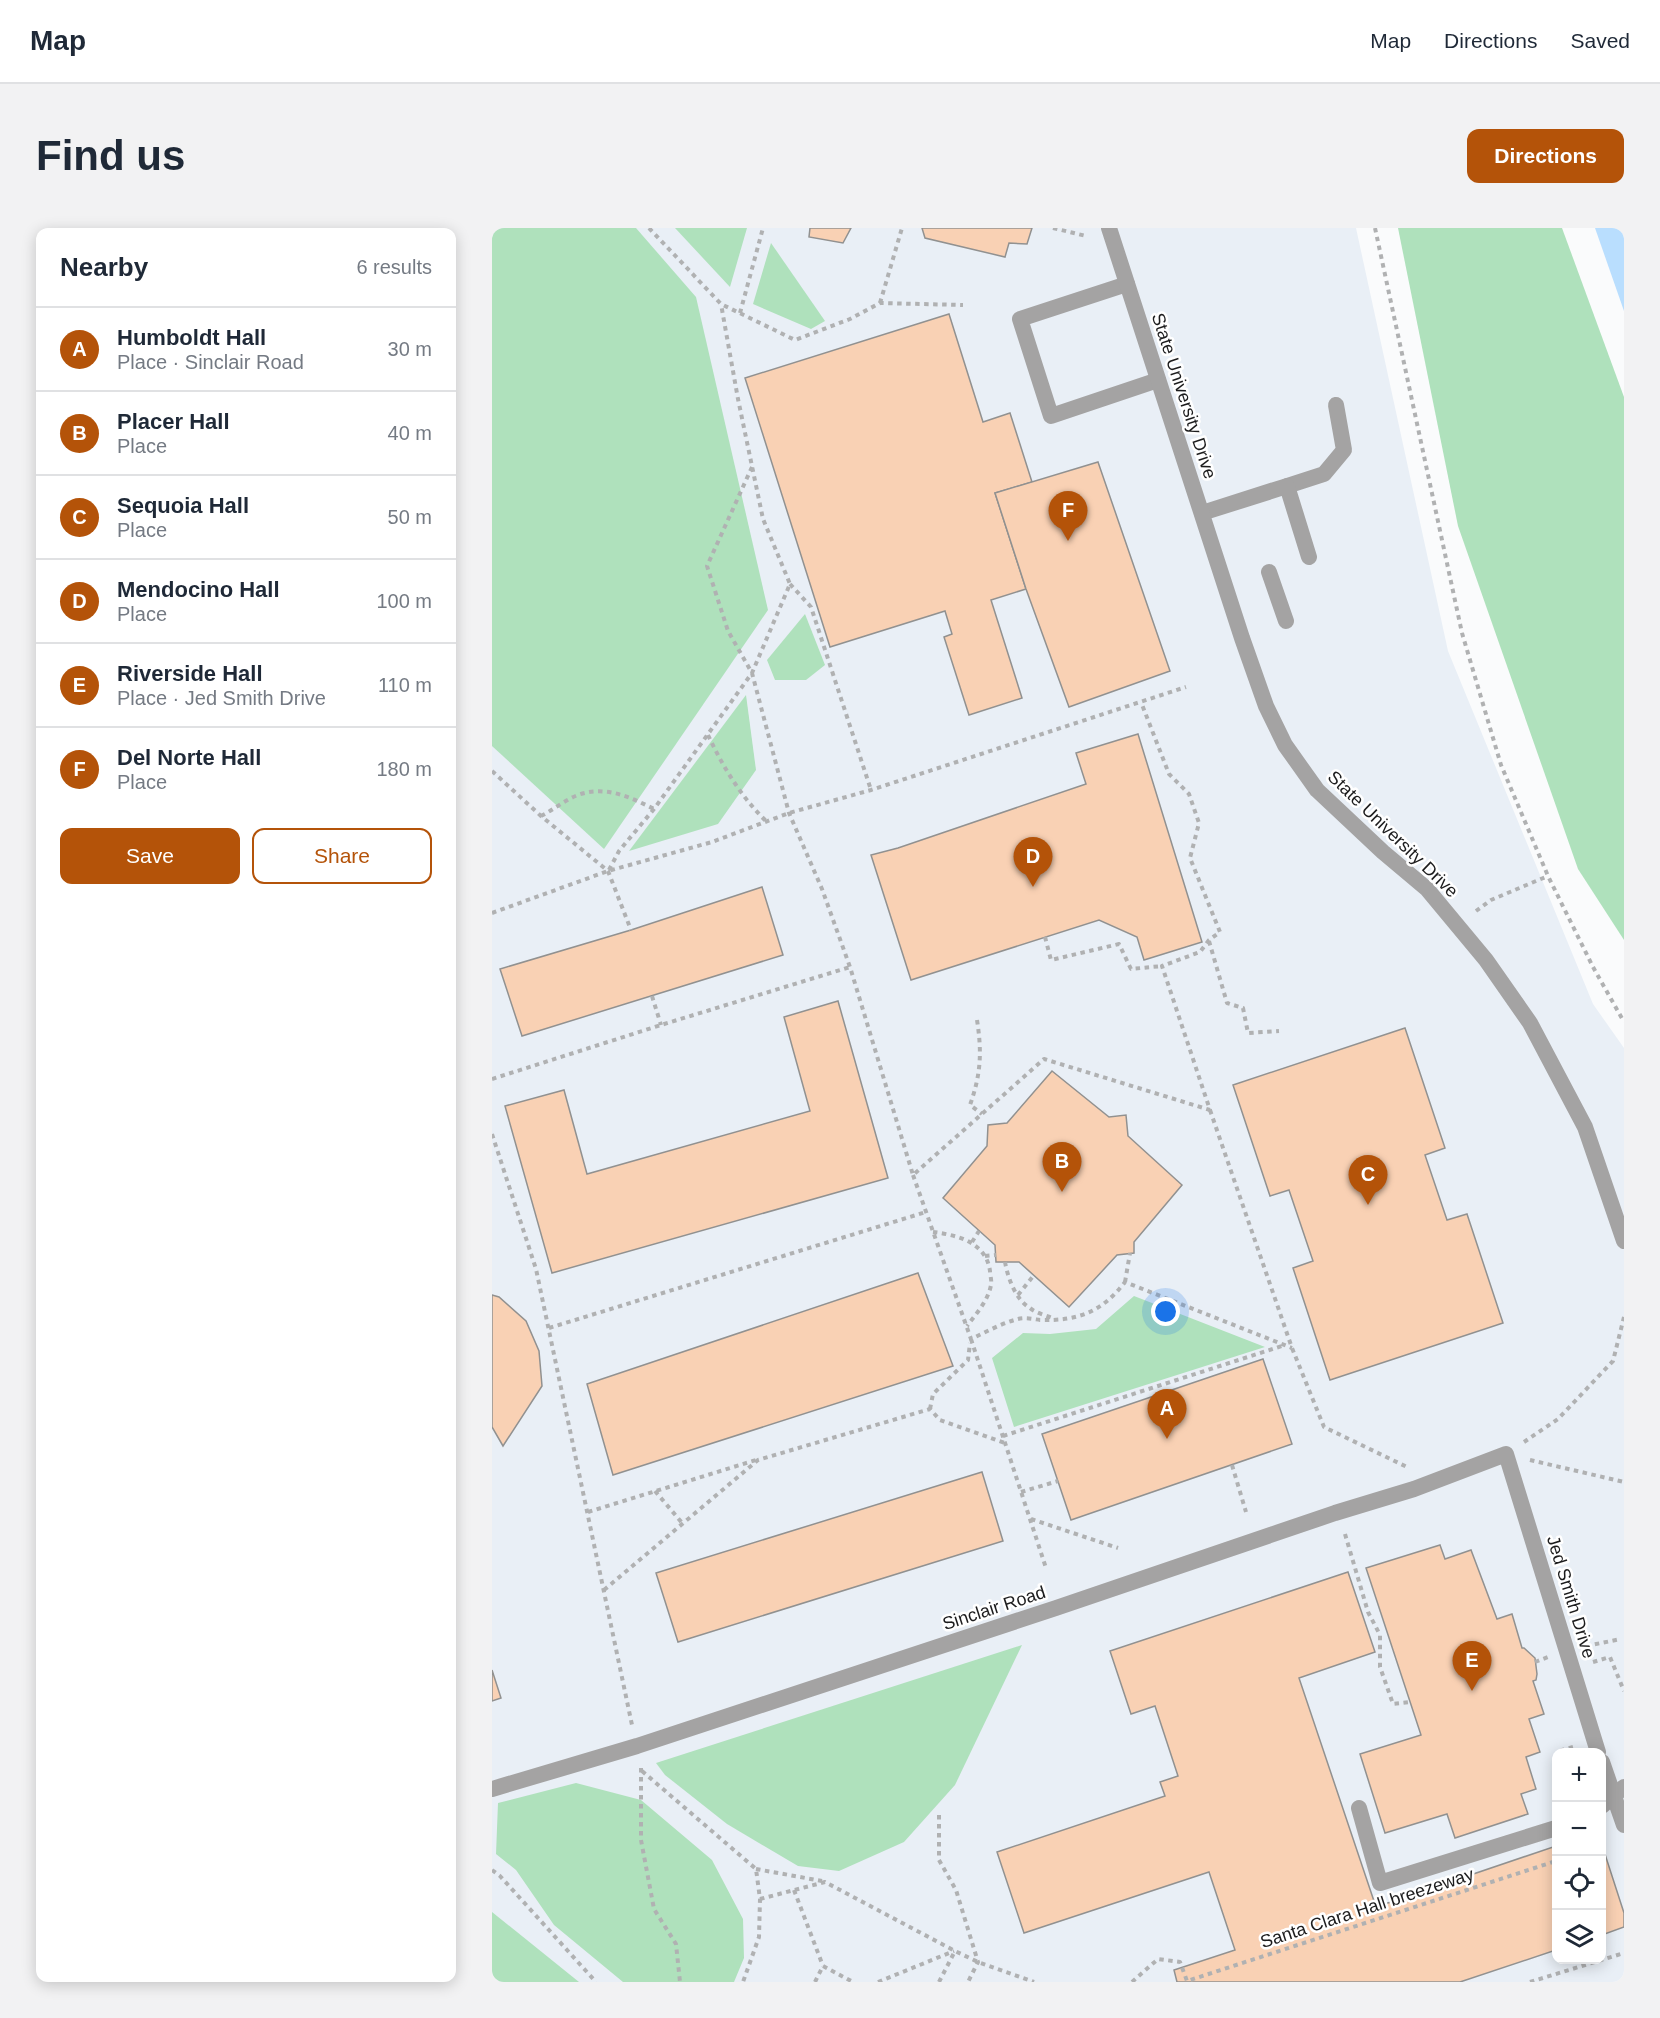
<!DOCTYPE html>
<meta charset="utf-8">
<style>
:root{--surface:#fff;--page:#f2f2f3;--text:#1f2937;--muted:#747a83;--line:#e0e1e3;--accent:#b45309}
body{margin:0;font-family:Helvetica,sans-serif;background:var(--page);color:var(--text)}
.controls{position:absolute;right:18px;bottom:18px;display:grid;overflow:hidden;border-radius:12px;box-shadow:0 3px 15px #0003}
.controls button{width:54px;height:54px;display:grid;place-items:center;padding:0;border:0;border-bottom:2px solid var(--line);background:var(--surface);color:var(--text);font:30px sans-serif}
.you{position:absolute;left:674px;top:1084px;width:21px;height:21px;margin:-15px;border:4px solid #fff;border-radius:50%;background:#1a73e8;box-shadow:0 0 0 9px #1a73e833}
.badge{display:grid;place-items:center;width:39px;height:39px;border-radius:50%;background:var(--accent);color:#fff;font-size:20px;font-weight:700}
.pin{position:absolute;translate:-50% -50px;filter:drop-shadow(0 2px 3px #0008)}
.pin::after{content:'';position:absolute;top:32px;width:21px;height:18px;background:inherit;clip-path:polygon(0 0,100% 0,50% 100%)}
.list{margin:0;padding:0;list-style:none}
h2{display:flex;justify-content:space-between;align-items:center;height:78px;margin:0;padding:0 24px;font-size:26px}
h2 small{font-size:20px;font-weight:400;color:var(--muted)}
.list li{display:grid;grid-template-columns:39px 1fr auto;gap:18px;align-items:center;box-sizing:border-box;height:84px;padding:0 24px;border-top:2px solid var(--line)}
.list b{display:block;font-size:22px;white-space:nowrap}
.list p{margin:0;font-size:20px;white-space:nowrap;color:var(--muted)}
.list em{font-size:20px;font-style:normal;color:var(--muted)}
.actions{display:flex;gap:12px;padding:18px 24px}
.actions a{flex:1;padding:14px 0;border:2px solid var(--accent);border-radius:12px;text-align:center;font-size:21px;color:var(--accent)}
.actions .main{background:var(--accent);color:#fff}
.icon{flex:none;width:33px;height:33px;fill:none;stroke:currentColor;stroke-width:2;stroke-linecap:round;stroke-linejoin:round}
.map{position:relative;flex:none;width:1132px;height:1754px;overflow:hidden;border-radius:12px}
header{display:flex;align-items:center;gap:36px;box-sizing:border-box;height:84px;padding:0 30px;background:var(--surface);border-bottom:2px solid var(--line)}
header strong{font-size:28px}
nav{display:flex;gap:33px;margin-inline-start:auto;font-size:21px}
.intro{display:flex;align-items:center;justify-content:space-between;box-sizing:border-box;height:144px;padding:0 36px}
h1{margin:0;font-size:42px}
.button{padding:15px 27px;border-radius:12px;background:var(--accent);color:#fff;font-size:21px;font-weight:700}
main{display:flex;gap:36px;padding:0 36px}
aside{flex:1;background:var(--surface);border-radius:12px;box-shadow:0 3px 15px #0003}
.map>svg:first-child{display:block}
</style>
<header>
<strong>Map</strong>
<nav><a>Map</a><a>Directions</a><a>Saved</a></nav>
</header>
<div class="intro"><h1>Find us</h1><a class="button">Directions</a></div>
<main>
<aside>
<h2>Nearby<small>6 results</small></h2>
<ul class="list">
<li><span class="badge">A</span><div><b>Humboldt Hall</b><p>Place · Sinclair Road</p></div><em>30 m</em></li>
<li><span class="badge">B</span><div><b>Placer Hall</b><p>Place</p></div><em>40 m</em></li>
<li><span class="badge">C</span><div><b>Sequoia Hall</b><p>Place</p></div><em>50 m</em></li>
<li><span class="badge">D</span><div><b>Mendocino Hall</b><p>Place</p></div><em>100 m</em></li>
<li><span class="badge">E</span><div><b>Riverside Hall</b><p>Place · Jed Smith Drive</p></div><em>110 m</em></li>
<li><span class="badge">F</span><div><b>Del Norte Hall</b><p>Place</p></div><em>180 m</em></li>
</ul>
<div class="actions"><a class="main">Save</a><a>Share</a></div>
</aside>
<div class="map">
<svg width="1132" height="1754" viewBox="0 0 1132 1754">
<rect width="100%" height="100%" fill="#fafbfc"/>
<!-- built -->
<path fill="#e9eff6" fill-rule="evenodd" d="M0,0H864L956,423L1101,776L1132,820V1754H0ZM1064,1524H1110V1732H1064Z"/>
<!-- green -->
<g fill="#afe1bc">
<polygon points="0,0 144,0 204,69 276,382 112,621 0,518"/>
<polygon points="183,0 255,0 238,59"/>
<polygon points="906,0 1070,0 1132,169 1132,712 1086,641 966,298"/>
<polygon points="279,15 333,93 319,101 261,76"/>
<polygon points="313,386 333,437 314,452 283,452 275,432"/>
<polygon points="254,467 264,542 226,596 137,623"/>
<polygon points="642,1068 773,1119 522,1199 500,1130 531,1105 558,1106 604,1101"/>
<polygon points="530,1417 463,1557 412,1614 347,1643 306,1638 235,1596 173,1547 164,1535"/>
<polygon points="84,1555 149,1572 220,1632 251,1691 252,1730 242,1754 131,1754 62,1697 24,1642 4,1626 6,1575"/>
<polygon points="0,1684 87,1754 0,1754"/>
</g>
<!-- water -->
<polygon fill="#b9defe" points="1103,0 1132,0 1132,83"/>
<!-- building -->
<g fill="#f9d1b4" stroke="#919190" stroke-width="1.5">
<polygon points="318,0 359,0 351,15 317,9"/>
<polygon points="430,0 540,0 535,16 517,15 513,29 433,10"/>
<polygon points="457,86 491,194 518,185 540,254 503,265 534,361 499,372 530,470 477,487 452,409 460,406 453,383 338,419 253,150"/>
<polygon points="606,234 678,443 577,479 534,361 503,265"/>
<polygon points="646,506 710,714 652,732 645,709 607,692 419,752 379,627 406,620 594,556 584,525"/>
<polygon points="270,659 291,727 30,808 8,741 139,702"/>
<polygon points="346,773 396,950 60,1045 13,878 72,862 95,946 318,883 292,789"/>
<polygon points="913,800 953,920 933,927 955,992 975,986 1011,1095 838,1152 801,1040 821,1033 797,962 778,968 741,857"/>
<polygon points="560,843 617,889 634,887 636,908 690,957 642,1014 642,1025 625,1027 577,1079 527,1034 504,1034 503,1017 451,970 495,918 496,897 515,895"/>
<polygon points="426,1045 461,1138 121,1247 95,1156"/>
<polygon points="0,1067 7,1069 34,1093 47,1123 50,1158 11,1218 0,1199"/>
<polygon points="771,1131 800,1216 579,1292 550,1206"/>
<polygon points="490,1244 511,1313 186,1414 164,1345"/>
<polygon points="948,1317 953,1331 979,1322 1005,1391 1020,1386 1030,1420 1032,1420 1043,1430 1045,1446 1044,1452 1041,1453 1052,1486 1037,1491 1048,1524 1034,1529 1044,1561 1029,1566 1036,1586 963,1610 955,1586 893,1605 868,1526 929,1507 874,1340"/>
<polygon points="856,1344 883,1424 807,1450 884,1679 1064,1618 1064,1722 968,1754 685,1754 682,1742 743,1722 717,1644 532,1705 505,1624 673,1568 668,1554 686,1548 663,1478 639,1486 618,1423"/>
<polygon points="0,1442 9,1470 0,1473"/>
<polygon points="1110,1617 1132,1685 1132,1699 1110,1707"/>
</g>
<g fill="none" stroke-linecap="round" stroke-linejoin="round">
<!-- path -->
<g stroke="#b0b1b2" stroke-width="4" stroke-dasharray="4.5 4.5" stroke-linecap="butt">
<polyline points="157,0 229,76 303,112 358,91 388,75 471,77"/>
<polyline points="561,0 594,8"/>
<polyline points="883,0 970,405 1009,537 1056,648 1101,739 1132,794"/>
<polyline points="388,75 410,0"/>
<polyline points="248,85 271,0"/>
<polyline points="260,239 215,338 236,403 260,445 297,585 330,661 358,739 421,947 552,831 718,882 670,738 708,724 717,712 728,704 698,630 707,595 697,566 677,546 649,474"/>
<polyline points="298,356 319,379 379,562"/>
<path d="M216,507C231,539 249,569 275,594"/>
<polyline points="0,543 49,588 116,643 139,702"/>
<path d="M49,588C61,582 73,572 86,567C113,557 138,569 162,581"/>
<polyline points="117,642 127,623 162,581 260,445 298,356 271,291 246,171 229,76"/>
<polyline points="984,683 999,672 1056,648"/>
<polyline points="0,685 116,643 220,614 297,585 379,562 694,459"/>
<polyline points="553,709 559,732 627,716 639,741 670,738"/>
<polyline points="717,713 735,775 751,780 756,805 787,803"/>
<polyline points="160,768 169,797"/>
<path d="M485,792C490,824 489,846 478,877L490,886"/>
<polyline points="0,851 169,797 358,739"/>
<polyline points="718,882 800,1120 832,1199 915,1239"/>
<polyline points="0,906 44,1041 140,1497"/>
<path d="M421,947L479,1111C494,1104 510,1095 526,1091C533,1089 541,1091 548,1092C586,1093 610,1084 633,1054L800,1120"/>
<path d="M441,1004C465,1007 494,1014 498,1043C498,1047 500,1053 499,1057C496,1073 484,1086 475,1098"/>
<polyline points="480,1014 487,1003"/>
<polyline points="493,1028 504,1027"/>
<path d="M513,1034C516,1050 523,1071 538,1080C544,1085 553,1087 560,1090"/>
<polyline points="633,1054 638,1025"/>
<polyline points="526,1067 542,1047"/>
<polyline points="57,1100 434,984"/>
<polyline points="479,1111 554,1340"/>
<polyline points="438,1181 441,1166 476,1132 478,1115"/>
<polyline points="511,1208 793,1117"/>
<polyline points="1032,1214 1066,1191 1121,1133 1132,1089"/>
<polyline points="1038,1232 1132,1254"/>
<polyline points="740,1237 754,1284"/>
<polyline points="163,1263 191,1296"/>
<polyline points="529,1264 566,1253"/>
<polyline points="96,1284 264,1232"/>
<polyline points="539,1291 626,1320"/>
<polyline points="853,1306 876,1384 888,1407 888,1439 901,1476 919,1474"/>
<polyline points="112,1362 266,1232 438,1181 448,1192 513,1215"/>
<polyline points="1094,1418 1129,1411"/>
<polyline points="1043,1434 1056,1429"/>
<polyline points="1101,1434 1118,1429 1132,1463"/>
<polyline points="1070,1524 1070,1522 1081,1519"/>
<polyline points="149,1540 149,1612 162,1681 184,1716 188,1754"/>
<polyline points="150,1543 264,1641 268,1671 267,1709 251,1754"/>
<polyline points="447,1587 447,1632 464,1662 486,1734 476,1754"/>
<polyline points="264,1641 330,1653"/>
<polyline points="0,1642 8,1648 104,1754"/>
<polyline points="302,1662 331,1738"/>
<polyline points="268,1671 333,1654 463,1723 486,1734 542,1754"/>
<polyline points="323,1754 331,1738 361,1754"/>
<polyline points="386,1754 462,1723"/>
<polyline points="447,1754 463,1723"/>
<polyline points="640,1754 666,1731 688,1734 695,1753 1064,1633"/>
<polyline points="1038,1754 1132,1725"/>
</g>
<!-- service -->
<g stroke="#a4a3a3" stroke-width="16">
<polyline points="635,56 528,91 559,188 666,152"/>
<polyline points="795,258 832,246 852,222 844,177"/>
<polyline points="710,285 795,258 817,329"/>
<polyline points="777,344 794,393"/>
<polyline points="1110,1578 1132,1559"/>
<polyline points="867,1580 888,1655 1064,1600"/>
</g>
<!-- minor -->
<g stroke="#a4a3a3" stroke-width="16">
<polyline points="1110,1534 1132,1597"/>
<polyline points="0,1561 145,1518 564,1380 843,1285 922,1261 1014,1226 1106,1524"/>
</g>
<!-- tertiary -->
<polyline stroke="#a4a3a3" stroke-width="16" points="617,0 750,410 774,478 793,517 825,562 891,624 935,661 994,732 1038,795 1093,899 1132,1013"/>
</g>
<g text-anchor="middle" stroke-width="5" stroke-linejoin="round" paint-order="stroke">
<!-- street labels -->
<g font-size="18" fill="#1c1c1d" stroke="#fff">
<text transform="translate(692 168) rotate(72)" y="6">State University Drive</text>
<text transform="translate(901 606) rotate(44)" y="6">State University Drive</text>
<text transform="translate(1079 1369) rotate(73)" y="6">Jed Smith Drive</text>
<text transform="translate(502 1380) rotate(-18)" y="6">Sinclair Road</text>
<text transform="translate(875 1680) rotate(-18)" y="6">Santa Clara Hall breezeway</text>
</g>
</g>
</svg>
<div class="controls">
<button>+</button>
<button>−</button>
<button><svg class="icon" aria-label="locate" viewBox="0 0 24 24"><circle cx="12" cy="12" r="6"/><path d="M12 2v4M12 18v4M2 12h4M18 12h4"/></svg></button>
<button><svg class="icon" aria-label="layers" viewBox="0 0 24 24"><path d="M12 4l9 5-9 5-9-5zM3 14l9 5 9-5"/></svg></button>
</div>
<div class="you"></div>
<div class="pin badge" style="left:675px;top:1211px">A</div>
<div class="pin badge" style="left:570px;top:964px">B</div>
<div class="pin badge" style="left:876px;top:977px">C</div>
<div class="pin badge" style="left:541px;top:659px">D</div>
<div class="pin badge" style="left:980px;top:1463px">E</div>
<div class="pin badge" style="left:576px;top:313px">F</div>
</div>
</main>
